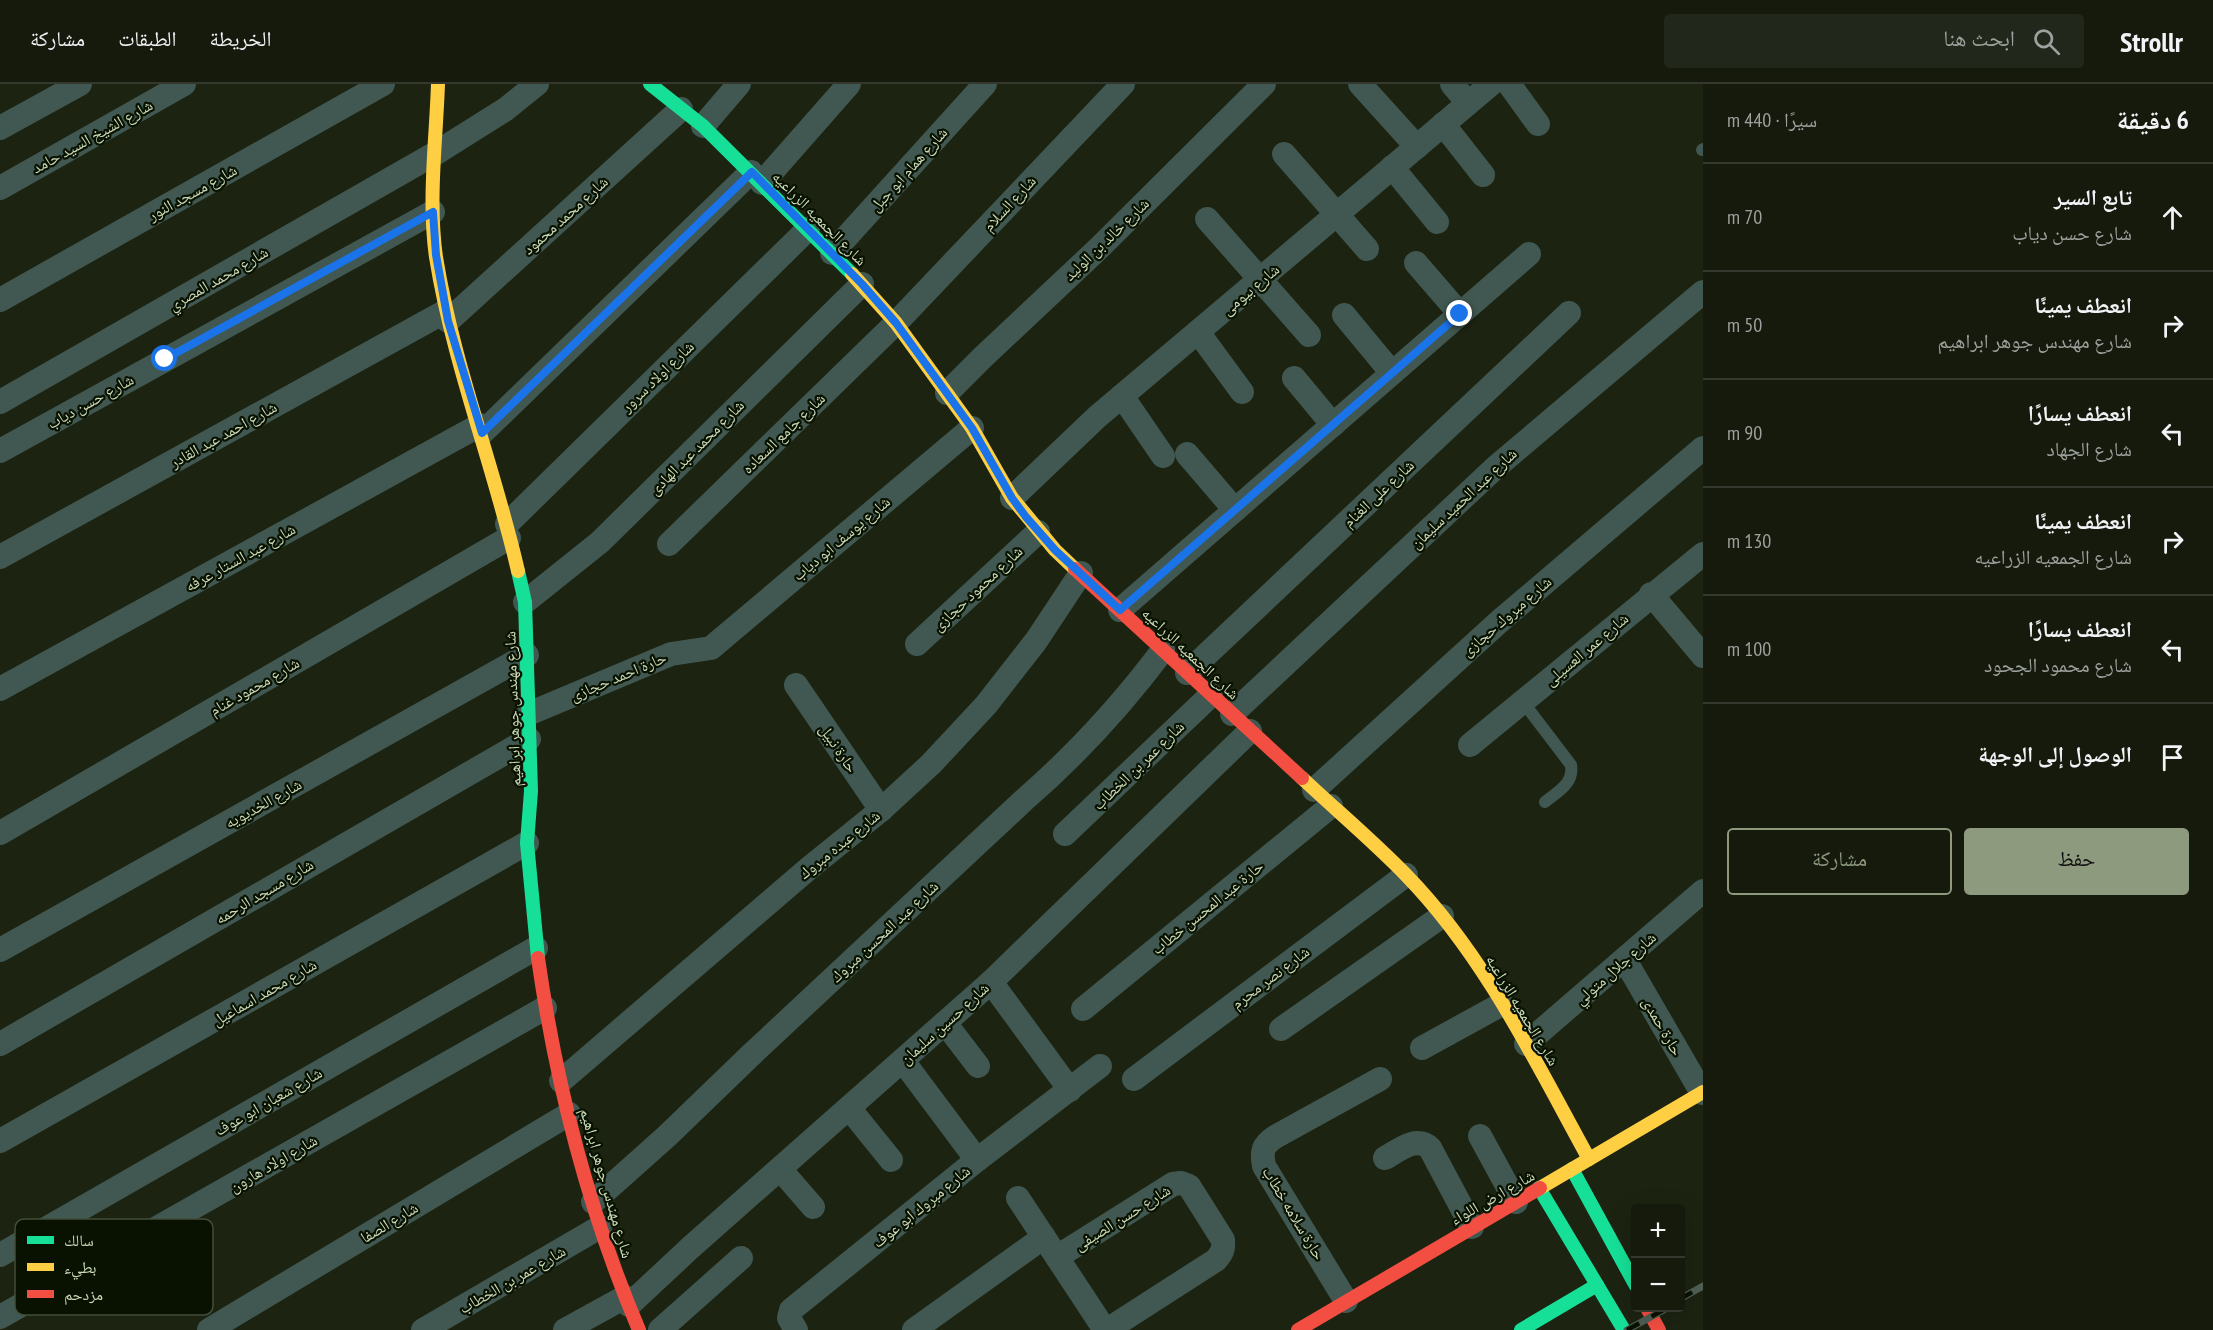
<!DOCTYPE html>
<html lang="ar">
<meta charset="utf-8">
<style>
:root{--surface:#151a0d;--page:#22271b;--text:#f1f3f6;--muted:#9da19d;--line:#34382e;--accent:#8e9a7e}
body{margin:0;font-family:"PT Sans Narrow","Noto Naskh Arabic",sans-serif;background:var(--page);color:var(--text);direction:rtl}
.controls{position:absolute;right:18px;bottom:18px;display:grid;overflow:hidden;border-radius:6px;box-shadow:0 6px 24px #0002}
.controls button{width:54px;height:54px;display:grid;place-items:center;padding:0;border:0;border-bottom:2px solid var(--line);background:var(--surface);color:var(--text);font:30px sans-serif}
.stop{position:absolute;width:18px;height:18px;margin:-14px;border:4px solid #1a73e8;border-radius:50%;background:#fff}
.stop.end{background:#1a73e8;border-color:#fff;box-shadow:0 2px 6px #0008}
.list{margin:0;padding:0;list-style:none}
h2{display:flex;justify-content:space-between;align-items:center;height:78px;margin:0;padding:0 24px;font-size:26px}
h2 small{font-size:20px;font-weight:400;color:var(--muted)}
.list li{display:grid;grid-template-columns:39px 1fr auto;gap:18px;align-items:center;box-sizing:border-box;height:108px;padding:0 24px;border-top:2px solid var(--line)}
.list b{display:block;font-size:22px;white-space:nowrap}
.list p{margin:0;font-size:20px;white-space:nowrap;color:var(--muted)}
.list em{font-size:20px;font-style:normal;color:var(--muted)}
.actions{display:flex;gap:12px;padding:18px 24px}
.actions a{flex:1;padding:14px 0;border:2px solid var(--accent);border-radius:6px;text-align:center;font-size:21px;color:var(--accent)}
.actions .main{background:var(--accent);color:#111}
.icon{flex:none;width:33px;height:33px;fill:none;stroke:currentColor;stroke-width:2;stroke-linecap:round;stroke-linejoin:round}
.map{position:relative;flex:none;width:1703px;height:1246px;overflow:hidden;direction:ltr}
header{display:flex;align-items:center;gap:36px;box-sizing:border-box;height:84px;padding:0 30px;background:var(--surface);border-bottom:2px solid var(--line)}
header strong{font-size:28px}
nav{display:flex;gap:33px;margin-inline-start:auto;font-size:21px}
.search{width:420px;height:54px;background:var(--page);display:flex;align-items:center;gap:15px;box-sizing:border-box;padding:0 21px;border-radius:6px;color:var(--muted);font-size:22px}
main{display:flex}
aside{flex:1;background:var(--surface)}
.map>svg:first-child{display:block}
</style>
<header>
<strong>Strollr</strong>
<div class="search"><svg class="icon" aria-label="search" viewBox="0 0 24 24"><circle cx="10" cy="10" r="6"/><path d="M15 15l6 6"/></svg>ابحث هنا</div>
<nav><a>الخريطة</a><a>الطبقات</a><a>مشاركة</a></nav>
</header>
<main>
<aside>
<h2>6 دقيقة<small>سيرًا · 440 m</small></h2>
<ul class="list">
<li><svg class="icon" aria-label="ahead" viewBox="0 0 24 24"><path d="M12 20V5M6 11l6-6 6 6"/></svg><div><b>تابع السير</b><p>شارع حسن دياب</p></div><em>70 m</em></li>
<li><svg class="icon" aria-label="right" viewBox="0 0 24 24"><path d="M7 20v-9h11M14 6l5 5-5 5"/></svg><div><b>انعطف يمينًا</b><p>شارع مهندس جوهر ابراهيم</p></div><em>50 m</em></li>
<li><svg class="icon" aria-label="left" viewBox="0 0 24 24"><path d="M17 20v-9H6M10 6l-5 5 5 5"/></svg><div><b>انعطف يسارًا</b><p>شارع الجهاد</p></div><em>90 m</em></li>
<li><svg class="icon" aria-label="right" viewBox="0 0 24 24"><path d="M7 20v-9h11M14 6l5 5-5 5"/></svg><div><b>انعطف يمينًا</b><p>شارع الجمعيه الزراعيه</p></div><em>130 m</em></li>
<li><svg class="icon" aria-label="left" viewBox="0 0 24 24"><path d="M17 20v-9H6M10 6l-5 5 5 5"/></svg><div><b>انعطف يسارًا</b><p>شارع محمود الجحود</p></div><em>100 m</em></li>
<li><svg class="icon" aria-label="arrive" viewBox="0 0 24 24"><path d="M6 21V4h12l-3 4 3 4H6"/></svg><div><b>الوصول إلى الوجهة</b></div></li>
</ul>
<div class="actions"><a class="main">حفظ</a><a>مشاركة</a></div>
</aside>
<div class="map">
<svg width="1703" height="1246" viewBox="0 0 1703 1246">
<rect width="100%" height="100%" fill="#1c2311"/>
<g fill="none" stroke-linecap="round" stroke-linejoin="round">
<!-- lane -->
<g stroke="#405851" stroke-width="12">
<polyline points="1702,66 1703,65"/>
<path d="M1523,618L1571,681C1574,700 1558,707 1545,718"/>
</g>
<!-- street -->
<g stroke="#405851" stroke-width="24">
<polyline points="1360,0 1417,63"/>
<polyline points="1452,0 1468,19"/>
<polyline points="1509,0 1538,40"/>
<polyline points="1443,40 1483,91"/>
<polyline points="703,42 739,0"/>
<polyline points="0,44 80,0"/>
<polyline points="1284,70 1367,165"/>
<polyline points="1392,83 1437,138"/>
<polyline points="762,99 849,0"/>
<polyline points="0,104 184,0"/>
<polyline points="1207,135 1309,251"/>
<polyline points="832,169 985,0"/>
<polyline points="1416,179 1460,230"/>
<polyline points="0,216 383,0"/>
<polyline points="1344,231 1392,289"/>
<polyline points="448,237 681,25"/>
<polyline points="1198,248 1242,308"/>
<polyline points="1294,294 1333,341"/>
<polyline points="947,309 983,273 1099,164 1264,0"/>
<polyline points="1122,312 1163,372"/>
<polyline points="0,318 436,69 506,25 537,0"/>
<polyline points="482,349 751,88"/>
<polyline points="0,367 433,128"/>
<polyline points="1187,370 1235,426"/>
<polyline points="1012,414 1097,333 1491,0"/>
<polyline points="507,440 808,145"/>
<polyline points="669,460 896,239 1123,0"/>
<polyline points="0,473 446,227"/>
<polyline points="1651,510 1703,572"/>
<polyline points="525,518 600,458 862,200"/>
<polyline points="1120,526 1529,170"/>
<polyline points="917,560 1038,448"/>
<polyline points="1187,589 1569,229"/>
<polyline points="796,601 881,726"/>
<polyline points="0,605 480,341"/>
<polyline points="528,630 671,570 711,564 972,344"/>
<polyline points="1232,630 1496,383 1703,208"/>
<polyline points="1470,661 1703,470"/>
<polyline points="1314,706 1501,536 1703,364"/>
<polyline points="0,749 509,454"/>
<polyline points="1065,750 1211,611"/>
<polyline points="0,866 527,571"/>
<polyline points="1625,876 1702,1009"/>
<polyline points="991,898 1070,1006"/>
<polyline points="1083,925 1331,722"/>
<polyline points="945,939 978,982"/>
<polyline points="1281,945 1442,832"/>
<polyline points="0,960 529,655"/>
<polyline points="1526,960 1703,807"/>
<polyline points="1422,964 1502,920"/>
<polyline points="903,977 977,1076"/>
<polyline points="1134,995 1406,791"/>
<polyline points="561,997 808,785 881,726 931,680 986,621 1036,557 1081,489"/>
<polyline points="849,1024 891,1076"/>
<polyline points="1480,1052 1516,1118"/>
<polyline points="0,1057 527,759"/>
<path d="M1385,1074C1398,1067 1416,1051 1430,1064L1472,1143"/>
<polyline points="780,1085 813,1123"/>
<polyline points="1018,1114 1105,1246"/>
<path d="M593,1118L667,1052L752,970L1024,716C1076,671 1121,622 1163,566"/>
<polyline points="0,1171 536,864"/>
<path d="M1057,1173L1173,1100L1181,1099L1189,1102L1223,1156C1224,1165 1222,1169 1216,1176L1107,1246"/>
<path d="M1346,1217L1264,1082C1261,1067 1263,1061 1275,1053L1380,995"/>
<polyline points="629,1221 690,1164 991,898 1250,647"/>
<polyline points="0,1233 545,924"/>
<polyline points="209,1246 569,1030"/>
<polyline points="423,1246 600,1143"/>
<polyline points="565,1246 625,1213"/>
<polyline points="660,1246 741,1174"/>
<polyline points="796,1246 789,1234 791,1226 977,1076 1100,982"/>
<polyline points="914,1246 1044,1153"/>
</g>
<!-- fast -->
<g stroke="#16e098" stroke-width="14">
<polyline points="650,0 703,42 852,190"/>
<polyline points="518,487 525,518 531,707 527,759 538,874"/>
<polyline points="1572,1085 1636,1202"/>
<polyline points="1539,1104 1624,1246"/>
<polyline points="1521,1246 1597,1201"/>
</g>
<!-- slow -->
<g stroke="#ffcf43" stroke-width="14">
<path d="M438,0C436,57 428,117 436,173C453,280 494,382 518,487"/>
<polyline points="852,190 896,239 972,344 1012,414 1055,466 1075,485"/>
<path d="M1302,694C1336,726 1373,757 1406,791C1485,872 1535,977 1589,1075"/>
<polyline points="1540,1104 1703,1008"/>
</g>
<!-- jam -->
<g stroke="#f24e42" stroke-width="14">
<polyline points="1075,485 1302,694"/>
<path d="M538,874C556,1000 589,1128 639,1246"/>
<polyline points="1647,1224 1659,1246"/>
<polyline points="1298,1246 1540,1104"/>
</g>
<!-- rail casing -->
<g stroke="#4f5e55" stroke-width="7">
<g id="rail">
<polyline points="1680,1215 1703,1202"/>
<polyline points="1627,1246 1667,1224"/>
</g>
</g>
<!-- rail -->
<use href="#rail" stroke="#091200" stroke-width="4.5" stroke-dasharray="14" stroke-linecap="butt"/>
</g>
<g fill="none" stroke-linecap="round" stroke-linejoin="round">
<!-- route -->
<polyline stroke="#1a73e8" stroke-width="8" points="165,275 433,128 436,171 448,237 482,349 752,88 862,200 896,239 972,344 1012,414 1026,433 1055,466 1120,526 1460,230"/>
</g>
<g text-anchor="middle" stroke-width="4.5" stroke-linejoin="round" paint-order="stroke">
<!-- street labels -->
<g font-size="16" fill="#cbdab9" stroke="#091200">
<text transform="translate(92 52) rotate(-29)" y="6">شارع الشيخ السيد حامد</text>
<text transform="translate(908 85) rotate(-48)" y="6">شارع همام ابو جبل</text>
<text transform="translate(192 108) rotate(-29)" y="6">شارع مسجد النور</text>
<text transform="translate(1009 119) rotate(-47)" y="6">شارع السلام</text>
<text transform="translate(565 131) rotate(-42)" y="6">شارع محمد محمود</text>
<text transform="translate(820 134) rotate(45)" y="6">شارع الجمعيه الزراعيه</text>
<text transform="translate(1106 155) rotate(-44)" y="6">شارع خالد بن الوليد</text>
<text transform="translate(218 194) rotate(-30)" y="6">شارع محمد المصري</text>
<text transform="translate(1250 205) rotate(-40)" y="6">شارع بيومى</text>
<text transform="translate(657 292) rotate(-44)" y="6">شارع اولاد سرور</text>
<text transform="translate(90 317) rotate(-29)" y="6">شارع حسن دياب</text>
<text transform="translate(783 349) rotate(-44)" y="6">شارع جامع السعاده</text>
<text transform="translate(223 350) rotate(-29)" y="6">شارع احمد عبد القادر</text>
<text transform="translate(696 363) rotate(-45)" y="6">شارع محمد عبد الهادى</text>
<text transform="translate(1378 409) rotate(-43)" y="6">شارع على الغنام</text>
<text transform="translate(1463 414) rotate(-43)" y="6">شارع عبد الحميد سليمان</text>
<text transform="translate(841 454) rotate(-40)" y="6">شارع يوسف ابو دياب</text>
<text transform="translate(240 473) rotate(-29)" y="6">شارع عبد الستار عرفه</text>
<text transform="translate(977 504) rotate(-43)" y="6">شارع محمود حجازى</text>
<text transform="translate(1506 532) rotate(-41)" y="6">شارع مبروك حجازى</text>
<text transform="translate(1586 565) rotate(-40)" y="6">شارع عمر العسيلى</text>
<text transform="translate(1191 569) rotate(43)" y="6">شارع الجمعيه الزراعيه</text>
<text transform="translate(618 592) rotate(-23)" y="6">حارة احمد حجازى</text>
<text transform="translate(254 602) rotate(-30)" y="6">شارع محمود غنام</text>
<text transform="translate(512 625) rotate(-92)" y="6">شارع مهندس جوهر ابراهيم</text>
<text transform="translate(839 664) rotate(56)" y="6">حارة نبيل</text>
<text transform="translate(1138 681) rotate(-44)" y="6">شارع عمر بن الخطاب</text>
<text transform="translate(263 719) rotate(-29)" y="6">شارع الخديويه</text>
<text transform="translate(839 760) rotate(-39)" y="6">شارع عبده مبروك</text>
<text transform="translate(264 807) rotate(-31)" y="6">شارع مسجد الرحمه</text>
<text transform="translate(1207 823) rotate(-39)" y="6">حارة عبد المحسن خطاب</text>
<text transform="translate(884 847) rotate(-43)" y="6">شارع عبد المحسن مبروك</text>
<text transform="translate(1615 884) rotate(-41)" y="6">شارع جلال متولي</text>
<text transform="translate(1270 893) rotate(-37)" y="6">شارع نصر محرم</text>
<text transform="translate(264 908) rotate(-30)" y="6">شارع محمد اسماعيل</text>
<text transform="translate(1523 926) rotate(59)" y="6">شارع الجمعيه الزراعيه</text>
<text transform="translate(944 939) rotate(-42)" y="6">شارع حسين سليمان</text>
<text transform="translate(1663 942) rotate(60)" y="6">حارة حمدى</text>
<text transform="translate(268 1017) rotate(-30)" y="6">شارع شعبان ابو عوف</text>
<text transform="translate(273 1079) rotate(-30)" y="6">شارع اولاد هارون</text>
<text transform="translate(607 1099) rotate(74)" y="6">شارع مهندس جوهر ابراهيم</text>
<text transform="translate(1492 1113) rotate(-30)" y="6">شارع ارض اللواء</text>
<text transform="translate(921 1122) rotate(-39)" y="6">شارع مبروك ابو عوف</text>
<text transform="translate(1294 1129) rotate(59)" y="6">حارة سلامه خطاب</text>
<text transform="translate(1122 1133) rotate(-32)" y="6">شارع حسن الصيفى</text>
<text transform="translate(389 1138) rotate(-31)" y="6">شارع الصفا</text>
<text transform="translate(512 1195) rotate(-30)" y="6">شارع عمر بن الخطاب</text>
</g>
</g>
<!-- legend -->
<rect x="15" y="1135" width="198" height="96" rx="9" fill="#091200" stroke="#434e38" stroke-width="1.5"/>
<rect x="27" y="1152" width="27" height="8" fill="#16e098"/>
<rect x="27" y="1179" width="27" height="8" fill="#ffcf43"/>
<rect x="27" y="1206" width="27" height="8" fill="#f24e42"/>
<g font-size="16" fill="#cbdab9">
<text x="64" y="1162">سالك</text>
<text x="64" y="1189">بطيء</text>
<text x="64" y="1216">مزدحم</text>
</g>
</svg>
<div class="controls">
<button>+</button>
<button>−</button>
</div>
<div class="stop" style="left:165px;top:275px"></div>
<div class="stop end" style="left:1460px;top:230px"></div>
</div>
</main>
